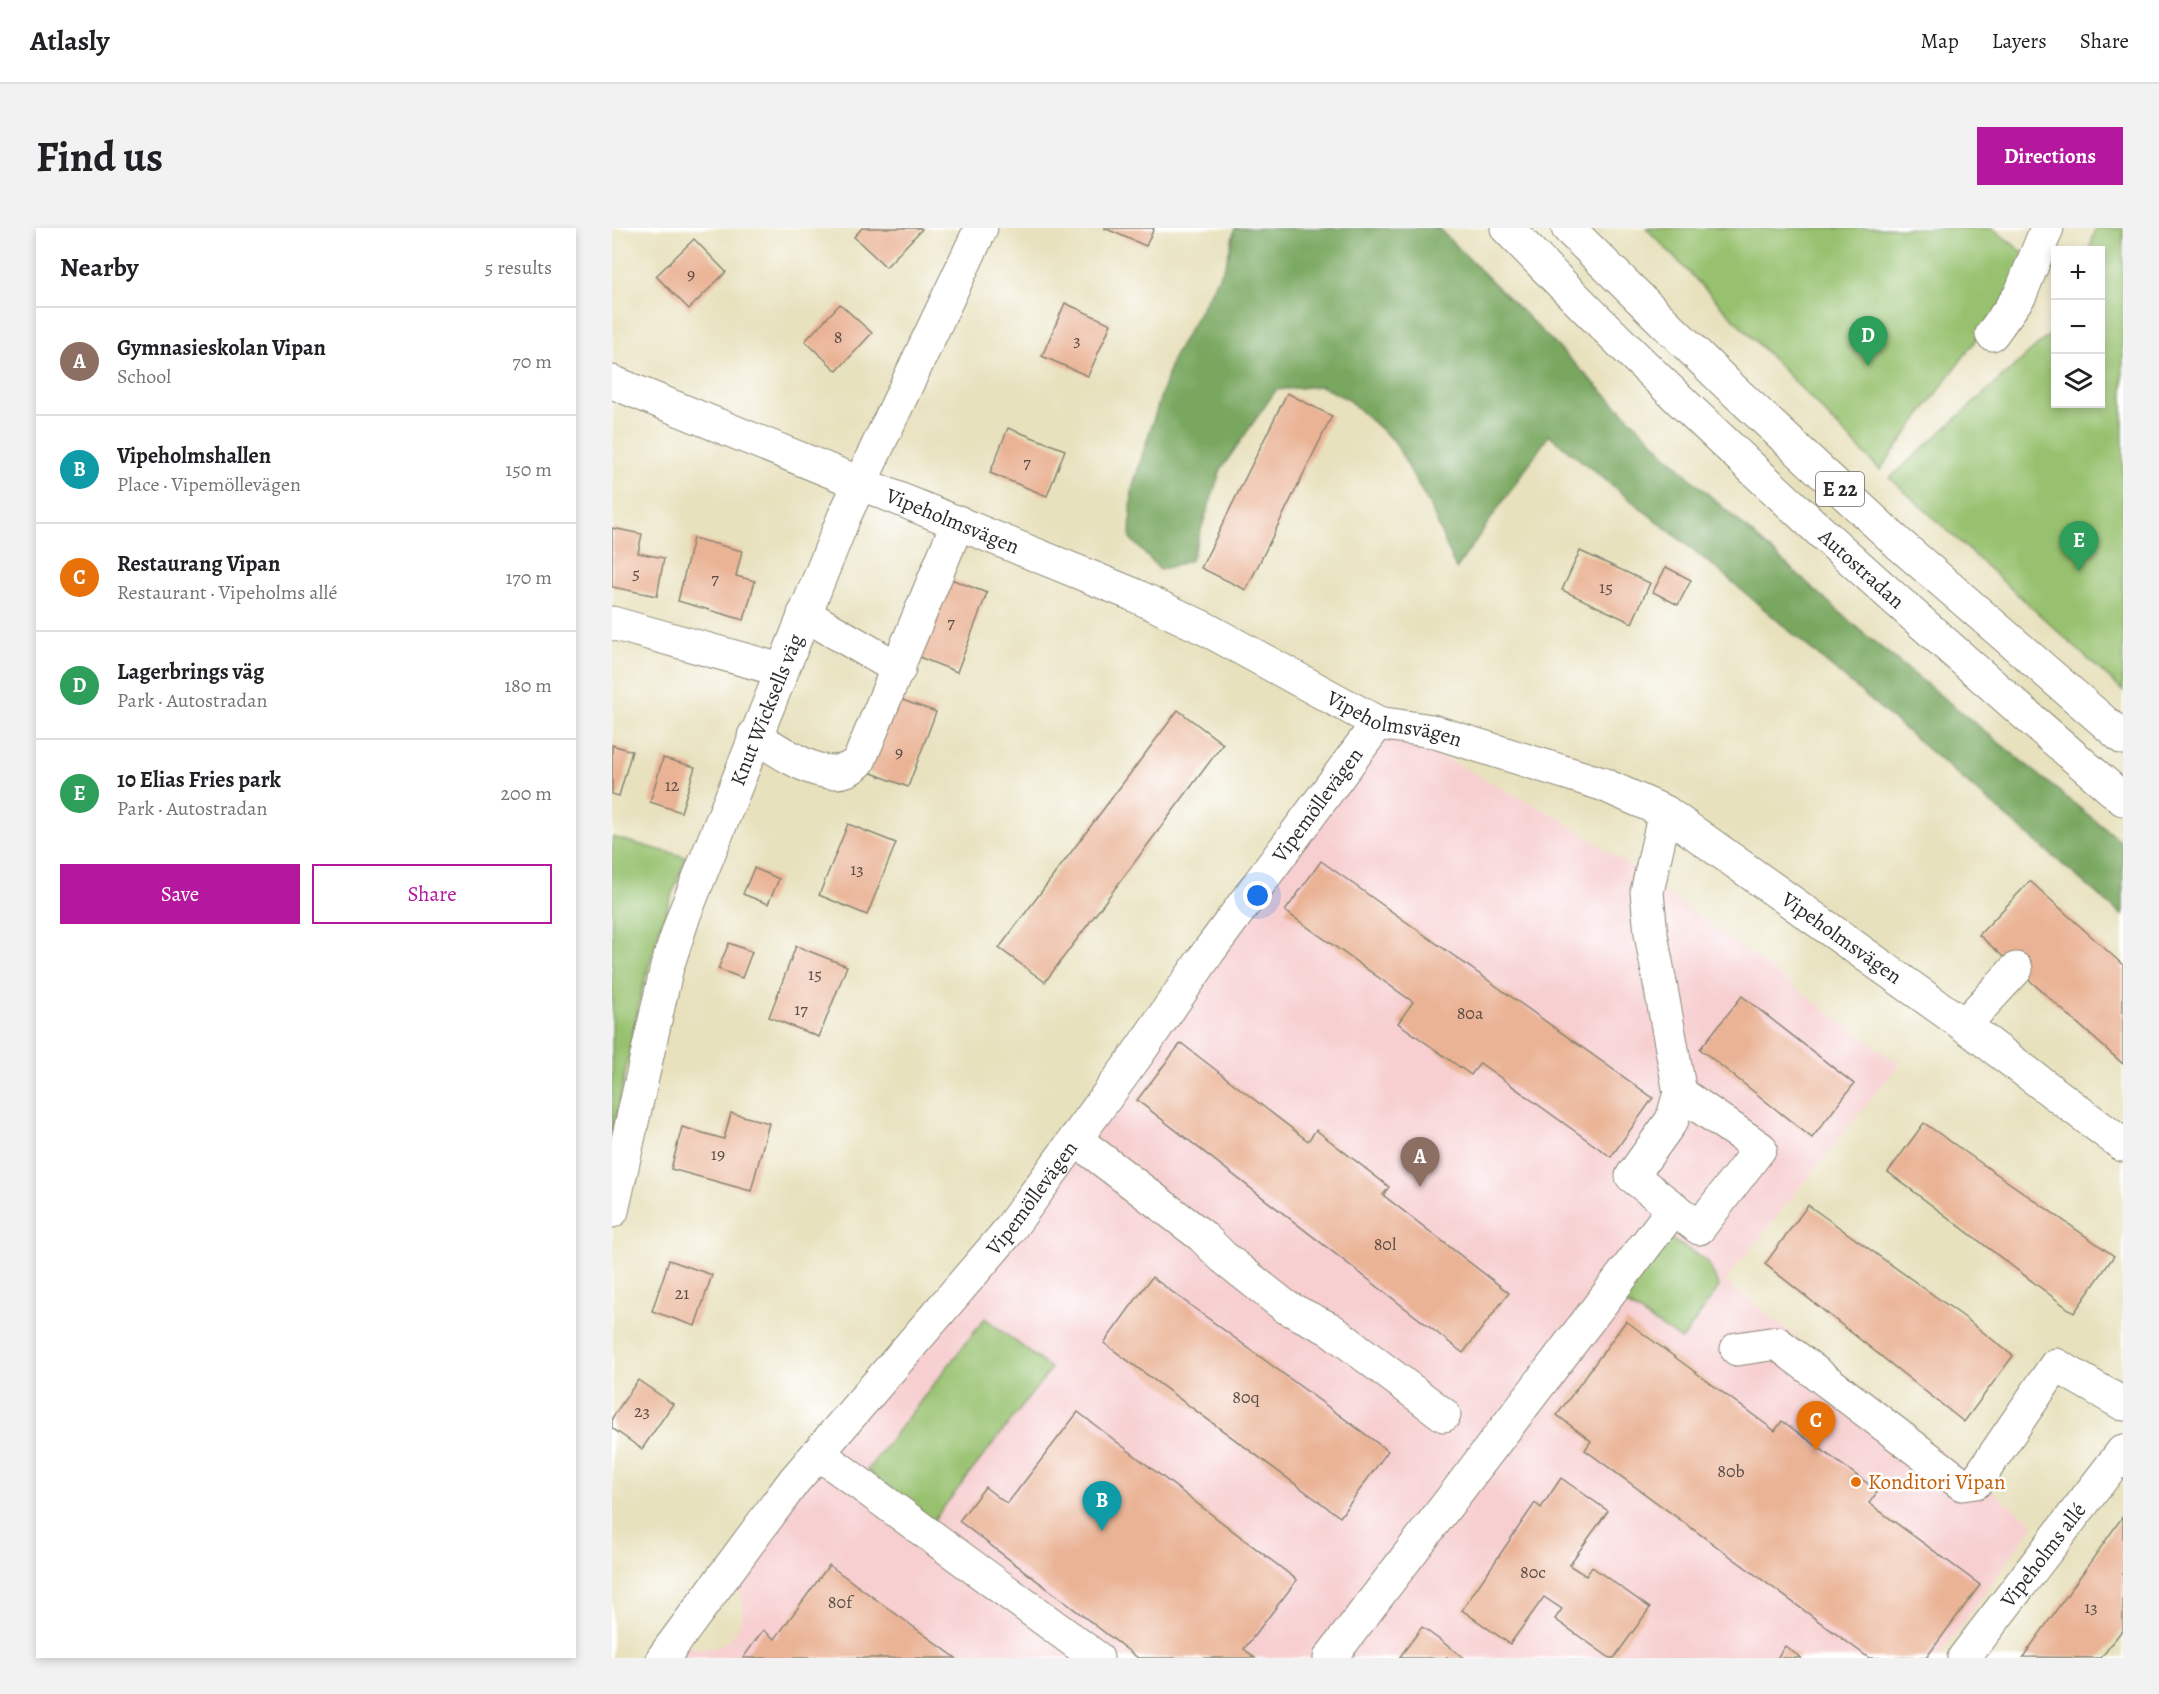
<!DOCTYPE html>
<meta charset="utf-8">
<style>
:root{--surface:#fff;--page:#f2f2f2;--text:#202124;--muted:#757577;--line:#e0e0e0;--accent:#b5179e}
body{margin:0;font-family:Alegreya,serif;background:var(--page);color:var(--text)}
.controls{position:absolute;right:18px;top:18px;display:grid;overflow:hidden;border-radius:0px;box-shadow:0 3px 9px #0003}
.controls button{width:54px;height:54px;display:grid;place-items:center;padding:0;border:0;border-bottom:2px solid var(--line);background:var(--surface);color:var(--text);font:30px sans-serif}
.you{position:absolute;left:646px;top:668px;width:21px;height:21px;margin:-15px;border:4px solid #fff;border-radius:50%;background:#1a73e8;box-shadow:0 0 0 9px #1a73e833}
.badge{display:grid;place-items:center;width:39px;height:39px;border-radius:50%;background:var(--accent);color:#fff;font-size:20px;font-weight:700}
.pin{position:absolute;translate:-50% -50px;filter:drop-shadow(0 2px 3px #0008)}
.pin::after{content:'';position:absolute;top:32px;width:21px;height:18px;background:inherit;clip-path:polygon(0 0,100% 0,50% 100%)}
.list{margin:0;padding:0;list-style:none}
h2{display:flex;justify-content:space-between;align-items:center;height:78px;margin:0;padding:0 24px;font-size:26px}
h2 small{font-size:20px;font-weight:400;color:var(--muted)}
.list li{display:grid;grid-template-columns:39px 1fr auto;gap:18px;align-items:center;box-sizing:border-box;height:108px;padding:0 24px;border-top:2px solid var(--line)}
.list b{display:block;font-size:22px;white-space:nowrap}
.list p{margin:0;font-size:20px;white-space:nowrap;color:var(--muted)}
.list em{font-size:20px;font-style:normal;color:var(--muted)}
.actions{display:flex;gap:12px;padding:18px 24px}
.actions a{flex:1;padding:14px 0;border:2px solid var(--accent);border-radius:0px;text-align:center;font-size:21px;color:var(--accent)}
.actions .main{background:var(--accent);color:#fff}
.icon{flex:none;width:33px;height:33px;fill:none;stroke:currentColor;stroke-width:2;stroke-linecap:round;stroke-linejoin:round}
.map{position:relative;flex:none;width:1511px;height:1430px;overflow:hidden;border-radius:0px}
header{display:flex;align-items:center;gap:36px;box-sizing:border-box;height:84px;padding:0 30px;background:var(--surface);border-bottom:2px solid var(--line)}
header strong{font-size:28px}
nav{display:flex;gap:33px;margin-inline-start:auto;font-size:21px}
.intro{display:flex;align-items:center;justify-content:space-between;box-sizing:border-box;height:144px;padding:0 36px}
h1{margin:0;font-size:42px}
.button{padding:15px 27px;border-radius:0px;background:var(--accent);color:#fff;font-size:21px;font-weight:700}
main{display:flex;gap:36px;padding:0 36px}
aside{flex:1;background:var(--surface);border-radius:0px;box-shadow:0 3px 9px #0003}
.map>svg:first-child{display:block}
</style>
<header>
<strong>Atlasly</strong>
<nav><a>Map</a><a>Layers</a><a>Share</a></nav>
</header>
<div class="intro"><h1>Find us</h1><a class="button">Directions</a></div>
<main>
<aside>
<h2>Nearby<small>5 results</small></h2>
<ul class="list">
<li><span class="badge" style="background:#8d6e63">A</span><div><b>Gymnasieskolan Vipan</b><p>School</p></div><em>70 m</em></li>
<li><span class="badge" style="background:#0f9aa8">B</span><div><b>Vipeholmshallen</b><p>Place · Vipemöllevägen</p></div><em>150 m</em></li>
<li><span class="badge" style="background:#e8710a">C</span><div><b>Restaurang Vipan</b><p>Restaurant · Vipeholms allé</p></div><em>170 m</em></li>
<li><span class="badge" style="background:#2e9e5b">D</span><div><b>Lagerbrings väg</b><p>Park · Autostradan</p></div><em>180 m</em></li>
<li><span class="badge" style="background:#2e9e5b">E</span><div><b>10 Elias Fries park</b><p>Park · Autostradan</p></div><em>200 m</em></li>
</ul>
<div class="actions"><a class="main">Save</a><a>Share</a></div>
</aside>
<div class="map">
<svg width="1511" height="1430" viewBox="0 0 1511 1430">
<rect width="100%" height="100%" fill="#fff"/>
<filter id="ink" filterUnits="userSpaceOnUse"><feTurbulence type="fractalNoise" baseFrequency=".0167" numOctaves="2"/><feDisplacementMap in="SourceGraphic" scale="12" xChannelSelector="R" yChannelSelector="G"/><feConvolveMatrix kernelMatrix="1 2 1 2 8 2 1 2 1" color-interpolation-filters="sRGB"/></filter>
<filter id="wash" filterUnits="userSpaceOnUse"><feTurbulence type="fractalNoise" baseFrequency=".008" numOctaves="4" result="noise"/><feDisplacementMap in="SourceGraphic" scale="24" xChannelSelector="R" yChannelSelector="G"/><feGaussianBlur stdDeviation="1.35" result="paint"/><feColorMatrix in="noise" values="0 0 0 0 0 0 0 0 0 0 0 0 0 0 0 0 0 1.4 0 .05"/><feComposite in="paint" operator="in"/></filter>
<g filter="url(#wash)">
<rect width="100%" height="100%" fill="#e8e1bd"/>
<!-- built -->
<polygon fill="#f7cfd0" points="766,495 951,592 1051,662 1287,836 1113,1053 1422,1296 1326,1430 51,1430 65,1413 82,1420 91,1421 106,1419 116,1413 125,1402 131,1385 131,1371 124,1356 114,1346 394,1006"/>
<!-- green -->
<g fill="#97c16e" stroke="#61764c" stroke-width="1.5">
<polygon points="1034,0 1380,0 1422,33 1268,242"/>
<polygon points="1484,0 1511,0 1511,463 1278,250 1443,102 1444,176 1488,176 1488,22 1477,22"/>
<polygon points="0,609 74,629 48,699 29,766 0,910"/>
<polygon points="1052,1006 1096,1034 1107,1059 1070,1112 1001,1068"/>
<polygon points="373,1090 439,1141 321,1293 255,1242"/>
</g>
<!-- forest -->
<polygon fill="#79a761" stroke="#526946" stroke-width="1.5" points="623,0 826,0 1076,248 1250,404 1511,615 1511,688 1111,346 937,207 844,341 819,280 782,213 735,171 709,158 664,162 609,241 579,332 548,342 518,310 520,261 560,132 614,36"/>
<g id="blocks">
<!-- building -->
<g fill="#eab395">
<polygon points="250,0 308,0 310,1 274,39 242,9"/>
<polygon points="492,0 542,0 534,18"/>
<polygon points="82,11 114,44 77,81 44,48"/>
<polygon points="453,75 499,96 476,148 430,128"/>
<polygon points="228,76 260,105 225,143 193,113"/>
<polygon points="675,165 720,188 634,362 589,340"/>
<polygon points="396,200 453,222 435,268 378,245"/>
<polygon points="0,300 30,306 26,325 52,330 45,368 0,359"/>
<polygon points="81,310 130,323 124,348 143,353 132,392 66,373"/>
<polygon points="968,323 1038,355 1020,395 950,362"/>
<polygon points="1054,339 1079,352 1066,377 1041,364"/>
<polygon points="331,348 375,365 345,444 302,427"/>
<polygon points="285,470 324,484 296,559 257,544"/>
<polygon points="566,482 611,516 433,754 387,720"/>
<polygon points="0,517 20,523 7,568 0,566"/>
<polygon points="51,530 83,539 69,584 38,574"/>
<polygon points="236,596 284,615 255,687 207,667"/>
<polygon points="709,633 1041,870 999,929 868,835 859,847 786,795 801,774 673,683"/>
<polygon points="142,640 167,651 156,676 131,666"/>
<polygon points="1418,653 1511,737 1511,836 1367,707"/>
<polygon points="117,715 140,724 130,750 106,741"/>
<polygon points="184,718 235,738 207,809 157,789"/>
<polygon points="1130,768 1242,856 1200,910 1088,821"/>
<polygon points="569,815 696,913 704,902 777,959 771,967 897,1065 851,1125 525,872"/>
<polygon points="119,885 157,895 139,963 59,941 70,899 112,911"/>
<polygon points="1312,895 1502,1028 1462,1085 1276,944"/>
<polygon points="1196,977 1352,1089 1401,1128 1352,1194 1153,1036"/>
<polygon points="57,1032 100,1047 83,1098 40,1083"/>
<polygon points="540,1049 776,1223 728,1289 492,1115"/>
<polygon points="1014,1093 1163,1203 1170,1193 1266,1263 1257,1275 1368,1357 1314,1430 1257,1430 973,1222 979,1213 945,1187"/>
<polygon points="26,1152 61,1176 30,1221 0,1200 0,1190"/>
<polygon points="466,1184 685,1352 632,1421 643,1430 526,1430 347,1293 373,1259 395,1276"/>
<polygon points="949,1250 996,1283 957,1337 974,1348 980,1339 1038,1380 1002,1430 998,1430 943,1391 950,1381 932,1369 898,1416 850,1382 923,1275 929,1280"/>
<polygon points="1511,1288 1511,1401 1489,1430 1411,1429"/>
<polygon points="217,1337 344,1430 131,1430 151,1402 163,1411"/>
<polygon points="810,1399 852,1430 787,1430"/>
<polygon points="1173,1418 1189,1430 1165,1430"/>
</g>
</g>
</g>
<g filter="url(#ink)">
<use href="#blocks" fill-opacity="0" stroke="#8a8674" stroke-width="1.5"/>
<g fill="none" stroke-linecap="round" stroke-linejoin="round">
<!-- minor casing -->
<g stroke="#8a8674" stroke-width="35">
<g id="minor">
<polyline points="1380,106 1408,67 1435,0"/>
<path id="s1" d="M0,154L520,366L594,401L766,495L820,503L990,556L1053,584L1352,797L1511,917"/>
<polyline points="192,386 287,441"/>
<polyline points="0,395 169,442"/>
<path d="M142,508C171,524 219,563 247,533L346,294"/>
<polyline points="1053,584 1035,664 1039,706 1068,865 1060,892 1020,948 1087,1000 1148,920 1068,865"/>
<polyline points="1352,797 1404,741"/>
<polyline points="463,911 590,1008 611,1029 674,1079 718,1101 832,1187"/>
<path id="s2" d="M0,983L55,739L72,687L232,289L369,0"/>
<polyline points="1125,1121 1165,1115 1350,1256 1364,1254 1444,1137 1511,1176"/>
<polyline points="206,1225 485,1430"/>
<path id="s3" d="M51,1430L182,1253L394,1006L522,831L597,723L766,495"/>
<polyline points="718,1430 1062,980"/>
<path id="s4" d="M1352,1430L1511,1223"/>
</g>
</g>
<!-- highway casing -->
<g stroke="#8a8674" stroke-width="35">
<g id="highway">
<path id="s5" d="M895,0C1089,201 1299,388 1511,571"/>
<polyline points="956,0 1116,157 1286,315 1511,510"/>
</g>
</g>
<!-- minor -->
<use href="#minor" stroke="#fff" stroke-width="33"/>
<!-- highway -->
<use href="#highway" stroke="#fff" stroke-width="33"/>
</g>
</g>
<!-- markers -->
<circle fill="#e8710a" stroke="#fff" stroke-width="2" cx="1244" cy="1254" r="6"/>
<g text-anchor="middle" stroke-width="5" stroke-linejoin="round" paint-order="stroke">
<!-- number labels -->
<g font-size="18" fill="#5b4d46">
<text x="79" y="52">9</text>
<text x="226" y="115">8</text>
<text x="465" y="118">3</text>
<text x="415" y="240">7</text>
<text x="24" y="351">5</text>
<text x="103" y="356">7</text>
<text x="994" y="365">15</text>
<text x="339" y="400">7</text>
<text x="287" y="530">9</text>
<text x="60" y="563">12</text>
<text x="245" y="647">13</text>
<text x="203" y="752">15</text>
<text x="189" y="787">17</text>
<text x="858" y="791">80a</text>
<text x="106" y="932">19</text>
<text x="773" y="1022">80l</text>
<text x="70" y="1071">21</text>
<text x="634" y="1175">80q</text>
<text x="30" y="1189">23</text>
<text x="1119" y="1249">80b</text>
<text x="921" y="1350">80c</text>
<text x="228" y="1380">80f</text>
<text x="1479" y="1385">13</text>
</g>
<!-- shield labels -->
<rect fill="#fff" stroke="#6b6b6b" stroke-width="1.5" x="1204" y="244" width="48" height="34" rx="4.5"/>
<g font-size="20" font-weight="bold" fill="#2b2b2b">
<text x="1228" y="268">E 22</text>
</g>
<!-- street labels -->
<g font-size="21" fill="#2b2b2b" stroke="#fff">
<text dy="7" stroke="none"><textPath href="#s1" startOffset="368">Vipeholmsvägen</textPath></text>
<text dy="7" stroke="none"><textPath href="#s5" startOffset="492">Autostradan</textPath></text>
<text dy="7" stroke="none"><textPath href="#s2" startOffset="526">Knut Wicksells väg</textPath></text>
<text dy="7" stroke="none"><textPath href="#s1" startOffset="854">Vipeholmsvägen</textPath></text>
<text dy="7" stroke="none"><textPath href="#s3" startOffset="1076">Vipemöllevägen</textPath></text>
<text dy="7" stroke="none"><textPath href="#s1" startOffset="1358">Vipeholmsvägen</textPath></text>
<text dy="7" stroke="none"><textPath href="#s3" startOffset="590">Vipemöllevägen</textPath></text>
<text dy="7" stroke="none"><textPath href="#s4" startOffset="130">Vipeholms allé</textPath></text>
</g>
<!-- food labels -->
<g font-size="21" fill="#c56008" stroke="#fff" text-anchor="start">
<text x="1256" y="1261">Konditori Vipan</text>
</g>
</g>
</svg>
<div class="controls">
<button>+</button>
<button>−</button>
<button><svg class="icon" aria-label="layers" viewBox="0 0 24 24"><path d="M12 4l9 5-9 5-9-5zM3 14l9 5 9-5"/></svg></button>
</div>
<div class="you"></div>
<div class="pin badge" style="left:808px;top:959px;background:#8d6e63">A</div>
<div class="pin badge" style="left:490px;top:1303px;background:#0f9aa8">B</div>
<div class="pin badge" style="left:1204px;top:1223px;background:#e8710a">C</div>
<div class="pin badge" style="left:1256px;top:138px;background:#2e9e5b">D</div>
<div class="pin badge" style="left:1467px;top:343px;background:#2e9e5b">E</div>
</div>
</main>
